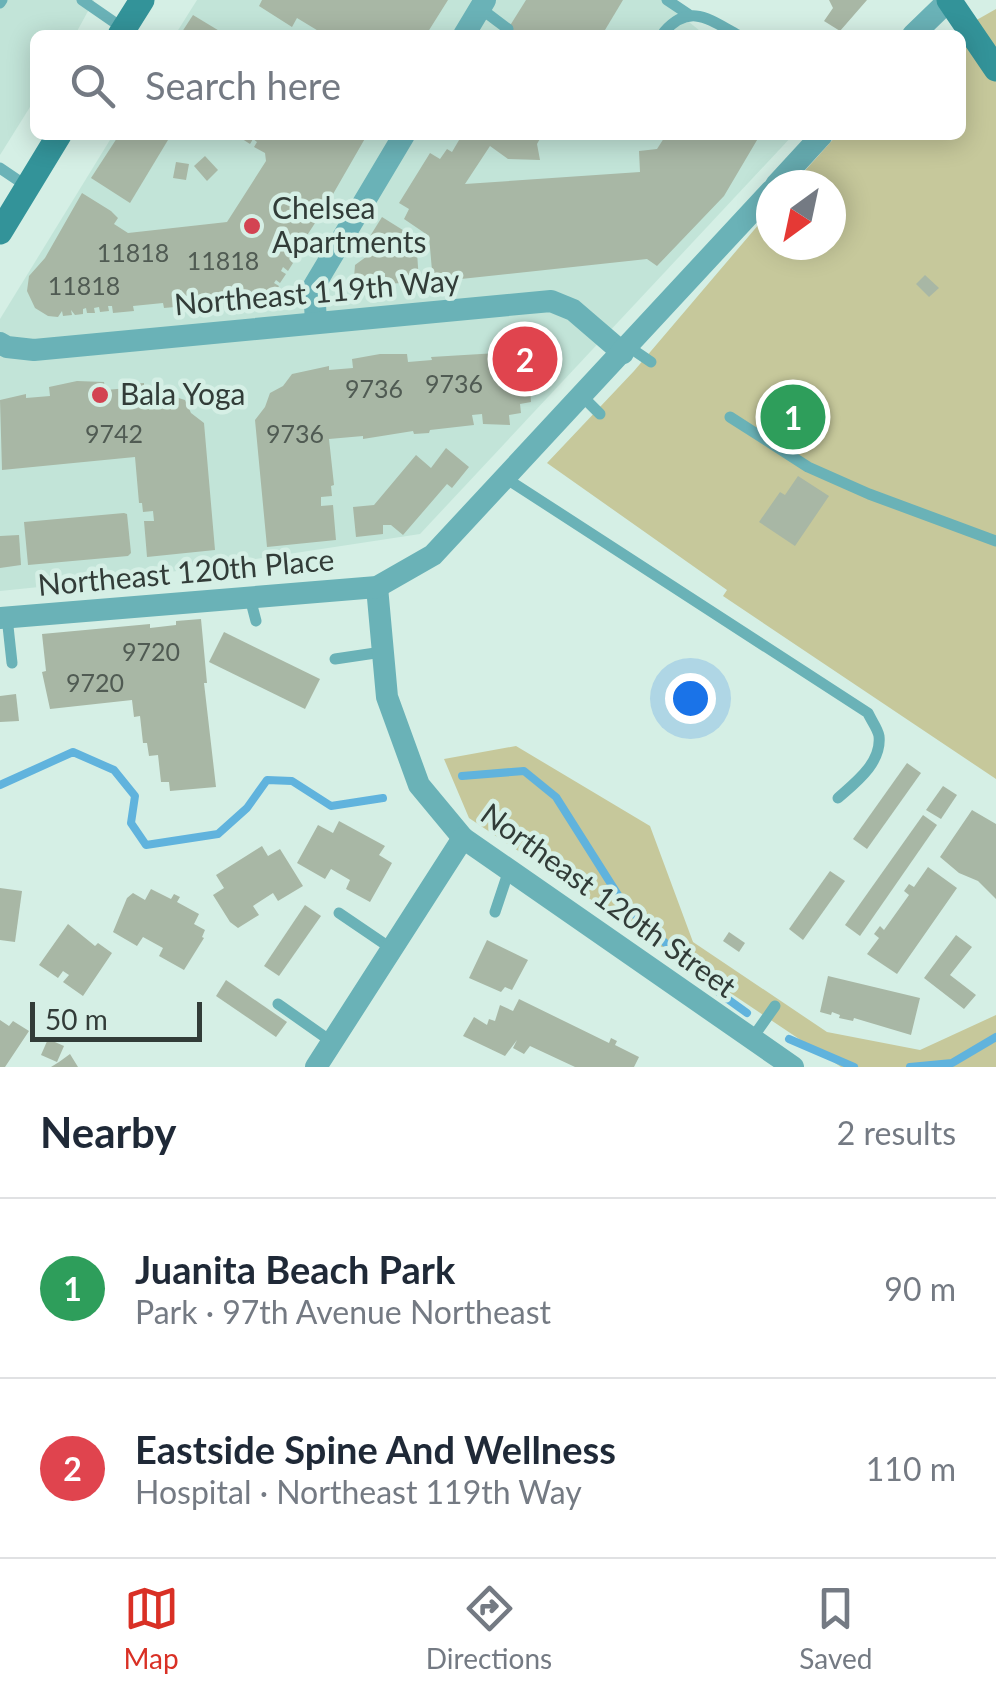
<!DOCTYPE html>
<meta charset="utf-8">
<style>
:root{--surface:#fff;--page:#f6f6f7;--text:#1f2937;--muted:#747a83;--line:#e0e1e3;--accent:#d93025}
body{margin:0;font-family:Lato,sans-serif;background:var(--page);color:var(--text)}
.compass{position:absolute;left:756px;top:170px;width:90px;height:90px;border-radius:50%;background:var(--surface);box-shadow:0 5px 25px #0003;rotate:213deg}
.scale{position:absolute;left:30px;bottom:25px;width:172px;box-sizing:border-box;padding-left:10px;border:5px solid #323c38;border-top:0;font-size:28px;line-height:35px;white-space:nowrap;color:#323c38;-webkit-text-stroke:8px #d5efe5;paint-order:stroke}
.you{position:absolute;left:690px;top:698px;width:35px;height:35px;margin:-25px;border:8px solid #fff;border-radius:50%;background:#1a73e8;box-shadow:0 0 0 15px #1a73e833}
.badge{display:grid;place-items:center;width:65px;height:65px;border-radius:50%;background:var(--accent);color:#fff;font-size:32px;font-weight:700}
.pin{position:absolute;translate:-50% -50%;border:5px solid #fff;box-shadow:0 2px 10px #0006}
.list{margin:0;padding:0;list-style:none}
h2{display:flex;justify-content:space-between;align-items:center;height:130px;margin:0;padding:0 40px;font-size:42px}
h2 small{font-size:32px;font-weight:400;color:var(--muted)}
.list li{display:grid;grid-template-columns:65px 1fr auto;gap:30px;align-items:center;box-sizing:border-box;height:180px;padding:0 40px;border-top:2px solid var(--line)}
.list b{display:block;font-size:38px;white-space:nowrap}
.list p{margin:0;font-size:32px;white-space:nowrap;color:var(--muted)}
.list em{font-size:32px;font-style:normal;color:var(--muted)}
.icon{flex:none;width:55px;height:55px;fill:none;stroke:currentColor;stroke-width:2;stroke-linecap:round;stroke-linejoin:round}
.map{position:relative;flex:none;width:996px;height:1067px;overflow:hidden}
.search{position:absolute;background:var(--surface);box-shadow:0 5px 25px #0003;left:30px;right:30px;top:30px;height:110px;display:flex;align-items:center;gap:25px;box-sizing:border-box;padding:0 35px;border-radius:15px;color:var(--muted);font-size:38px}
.sheet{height:490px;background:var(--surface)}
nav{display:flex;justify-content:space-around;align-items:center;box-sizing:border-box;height:140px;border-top:2px solid var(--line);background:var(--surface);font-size:28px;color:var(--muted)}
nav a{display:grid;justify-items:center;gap:5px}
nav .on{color:var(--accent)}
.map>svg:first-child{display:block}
</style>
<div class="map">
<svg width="996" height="1067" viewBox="0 0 996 1067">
<rect width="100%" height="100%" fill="#d5efe5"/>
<!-- built -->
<g fill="#c2e4d8">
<polygon points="0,0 94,0 75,35 35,35 35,99 0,155"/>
<polygon points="197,0 662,0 705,35 175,35"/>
<polygon points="113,135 793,135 420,534 137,577 0,591 0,319"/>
</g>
<!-- green -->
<g fill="#c6c89b">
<polygon points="996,9 996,779 723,596 727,590 547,463 634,371 771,210 771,245 831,245 831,185 792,185 837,135 961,135 961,35 950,35"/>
<polygon points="516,746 650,826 693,942 827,1032 920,1050 996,1015 996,1067 841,1067 469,818 444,759"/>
</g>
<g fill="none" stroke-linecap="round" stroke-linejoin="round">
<!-- stream -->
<g stroke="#60b3dd" stroke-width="8">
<polyline points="462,776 524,771 556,797 625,906 722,995 747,1013"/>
<polyline points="0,785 73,752 114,770 135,796 131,823 146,845 218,834 247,808 267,780 292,781 331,806 383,798"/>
<polyline points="789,1039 854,1067"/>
<polyline points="910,1067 952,1063 996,1037"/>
</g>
</g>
<!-- building -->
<g fill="#a8b7a5">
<polygon points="262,0 448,0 426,35 325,35 297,18 292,27 259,6"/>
<polygon points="526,0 623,0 602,35 504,35"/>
<polygon points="829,0 867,0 840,31 824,21 833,8"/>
<polygon points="193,15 226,35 180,35"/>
<polygon points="119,135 171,135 130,203 91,178"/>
<polygon points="236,135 367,135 325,208 322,206 315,218 317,220 306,237 302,238 306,241 301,249 296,248 301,251 296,258 291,255 289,259 293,263 288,271 283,267 281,271 286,274 280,283 276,280 274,283 279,286 275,293 269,290 265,292 266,298 252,300 251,294 247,294 248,299 240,300 239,295 185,300 186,306 164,308 163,303 133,306 134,311 113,313 112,306 108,306 109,311 100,312 99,307 94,308 95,313 87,313 86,308 83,309 83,314 75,315 71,310 72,315 63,316 62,311 58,317 48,316 35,308 27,291 29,276 45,258 82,193 111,211 118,218 114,224 128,233 227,222 266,161 265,153 254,147 257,142 253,139 250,144"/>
<polygon points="462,135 542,135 537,144 540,160 508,159 490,146 465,184 640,172 639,151 657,149 666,135 760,135 724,196 657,266 647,259 433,282 429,236 404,219 409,209 399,203 430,153 440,159 447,149 452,152"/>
<polygon points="205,156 218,170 207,181 194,166"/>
<polygon points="176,162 189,164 186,180 173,178"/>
<polygon points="382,217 414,237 408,247 417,252 419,282 385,284 385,273 381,273 377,282 367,287 354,278 355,265 370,254 362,249"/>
<polygon points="925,275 939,288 929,297 916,284"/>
<polygon points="530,351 535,388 530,388 531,402 520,404 521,413 509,415 510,425 483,424 482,414 472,415 474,425 430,430 429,433 414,434 413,431 363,439 363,436 329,439 334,485 331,486 332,496 321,497 321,506 333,505 336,540 267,547 255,420 265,407 270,393 283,386 292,374 329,366 329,370 353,368 352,359 380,354 407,354 408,362 432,360 431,357"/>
<polygon points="77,381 104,382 105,390 129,388 128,384 144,383 144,386 157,385 169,395 185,400 191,413 204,423 215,550 147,557 144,521 154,521 153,511 143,512 142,503 139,503 135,457 2,470 0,400 26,394 26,398 50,396 49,387"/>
<polygon points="446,448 469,467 452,488 447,484 403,535 391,525 383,525 383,534 356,537 353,507 374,505 416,455 431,468"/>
<polygon points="798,476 829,496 795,546 759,522 780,492 785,495"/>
<polygon points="124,513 127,514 131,553 128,556 28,565 24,522"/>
<polygon points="19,535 21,565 0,568 0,536"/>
<polygon points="201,619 207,683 204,683 216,787 170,791 169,782 161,782 158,755 149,756 147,743 143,743 140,716 134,717 132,700 50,709 42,672 46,671 42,634 150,624 150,628 176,625 176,621"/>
<polygon points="224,632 320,679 305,709 209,662"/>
<polygon points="16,694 19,721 0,722 0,696"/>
<polygon points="907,763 921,773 867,849 853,839"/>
<polygon points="943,786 957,795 941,819 926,810"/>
<polygon points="972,810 996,824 996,899 978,881 959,873 940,857"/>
<polygon points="923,815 937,825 860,936 845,925"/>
<polygon points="339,821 385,846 379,855 392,863 370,902 346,889 350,880 331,869 325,879 297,863 318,825 333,833"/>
<polygon points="262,846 268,856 280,849 303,886 278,901 273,893 253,906 259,915 238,928 230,922 213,895 224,888 216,875"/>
<polygon points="928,867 957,888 897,974 867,954 879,938 874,934 880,926 884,930 909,895 904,891 909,884 914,887"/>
<polygon points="830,871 845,881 803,940 789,929"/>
<polygon points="0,888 22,891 15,942 0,940"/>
<polygon points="151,889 171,899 174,894 180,897 177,902 199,914 194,924 205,930 202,937 204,938 184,970 159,956 163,948 143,937 137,946 113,932 127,898 133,893 145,900"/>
<polygon points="305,905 321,916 279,976 264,966"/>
<polygon points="68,924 95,946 98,943 112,953 83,996 63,982 69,975 63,971 58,978 39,965"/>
<polygon points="729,932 745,943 739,952 723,941"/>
<polygon points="956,935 972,947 950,975 976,995 964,1009 924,978"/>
<polygon points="487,940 528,960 512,990 505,987 501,992 469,978"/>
<polygon points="828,976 920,998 911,1035 854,1018 853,1021 839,1018 840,1015 832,1012 831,1015 820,1012"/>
<polygon points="226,980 287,1022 276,1037 216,996"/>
<polygon points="519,999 609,1043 611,1038 617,1041 615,1045 639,1057 634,1067 575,1067 530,1046 524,1054 513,1048 517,1040 505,1056 463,1036 474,1017 487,1025 489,1019 495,1021 500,1005 513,1011"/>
<polygon points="0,1020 9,1026 13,1021 29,1031 5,1067 0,1067"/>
<polygon points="48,1039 64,1046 57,1062 41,1055"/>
<polygon points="70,1054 78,1067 51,1067 59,1062"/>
</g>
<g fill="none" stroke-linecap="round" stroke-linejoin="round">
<!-- service -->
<g stroke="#6ab2b7" stroke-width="11">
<polyline points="82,0 124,29"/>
<polyline points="667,0 688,14"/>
<polyline points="0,3 2,0"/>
<polyline points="480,8 508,29"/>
<path d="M664,32C690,2 710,20 738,35"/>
<polyline points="0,168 28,187"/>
<polyline points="629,347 651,362"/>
<polyline points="583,397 600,414"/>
<polyline points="730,417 808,467 869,494 996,541"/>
<path d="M507,479L868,713C871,720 878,729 879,736C882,763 855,783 838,798"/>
<polyline points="250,598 256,621"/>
<polyline points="7,617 12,663"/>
<polyline points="335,659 382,652"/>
<polyline points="495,912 509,870"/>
<polyline points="339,913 392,949"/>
<polyline points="278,1004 332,1042"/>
<polyline points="751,1040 775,1006"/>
</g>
<!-- minor -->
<g stroke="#6ab2b7" stroke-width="22">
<polyline points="464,35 485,0"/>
<polyline points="913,35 949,0"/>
<polyline points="776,185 822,135"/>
<polyline points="316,323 314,286 404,135"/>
<polyline points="0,343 7,347 34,350 551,301 573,310 623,353"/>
<polyline points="377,587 387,697 419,785 463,838 793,1067"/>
<polyline points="0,618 377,587 433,555 771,191"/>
<polyline points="316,1067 463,838"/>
</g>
<!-- secondary -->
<g stroke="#339399" stroke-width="25">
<polyline points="949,0 996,69"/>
<polyline points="120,35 142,0"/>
<polyline points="0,232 59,135"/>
</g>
</g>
<!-- markers -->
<g fill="#d34352" stroke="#d5efe5" stroke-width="4">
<circle cx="252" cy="226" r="10"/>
<circle cx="100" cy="395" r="10"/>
</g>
<g text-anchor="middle" stroke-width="9" stroke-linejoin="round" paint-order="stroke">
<!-- number labels -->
<g font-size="25" fill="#505b53">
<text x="133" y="262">11818</text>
<text x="223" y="270">11818</text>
<text x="84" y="295">11818</text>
<text x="454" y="393">9736</text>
<text x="374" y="398">9736</text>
<text x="114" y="443">9742</text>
<text x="295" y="443">9736</text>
<text x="151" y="661">9720</text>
<text x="95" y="692">9720</text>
</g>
<!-- poi labels -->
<g font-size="30" fill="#323c38" stroke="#d5efe5" text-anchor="start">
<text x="272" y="219">Chelsea<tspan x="272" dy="34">Apartments</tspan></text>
<text x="120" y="405">Bala Yoga</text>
</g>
<!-- street labels -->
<g font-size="30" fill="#323c38" stroke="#d5efe5">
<text transform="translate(317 293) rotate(-5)" y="10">Northeast 119th Way</text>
<text transform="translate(186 573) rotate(-5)" y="10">Northeast 120th Place</text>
<text transform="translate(608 901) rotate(36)" y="10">Northeast 120th Street</text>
</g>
</g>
</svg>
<svg class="compass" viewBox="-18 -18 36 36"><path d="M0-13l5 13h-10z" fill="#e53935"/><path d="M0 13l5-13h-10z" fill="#747a83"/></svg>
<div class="scale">50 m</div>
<div class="you"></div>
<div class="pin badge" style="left:793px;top:417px;background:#2e9e5b">1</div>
<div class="pin badge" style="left:525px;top:359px;background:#e0444e">2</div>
<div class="search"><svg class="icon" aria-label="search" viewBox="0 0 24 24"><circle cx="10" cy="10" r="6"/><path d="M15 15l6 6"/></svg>Search here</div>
</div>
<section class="sheet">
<h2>Nearby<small>2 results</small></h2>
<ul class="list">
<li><span class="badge" style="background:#2e9e5b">1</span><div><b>Juanita Beach Park</b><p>Park · 97th Avenue Northeast</p></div><em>90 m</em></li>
<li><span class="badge" style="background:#e0444e">2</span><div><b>Eastside Spine And Wellness</b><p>Hospital · Northeast 119th Way</p></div><em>110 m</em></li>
</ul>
</section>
<nav>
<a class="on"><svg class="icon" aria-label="map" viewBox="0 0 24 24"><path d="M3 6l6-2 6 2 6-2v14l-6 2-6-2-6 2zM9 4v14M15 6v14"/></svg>Map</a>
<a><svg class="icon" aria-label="directions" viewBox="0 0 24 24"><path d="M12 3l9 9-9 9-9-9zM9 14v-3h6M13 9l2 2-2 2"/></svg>Directions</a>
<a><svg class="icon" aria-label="saved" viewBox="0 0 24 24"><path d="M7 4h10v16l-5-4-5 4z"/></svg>Saved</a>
</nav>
